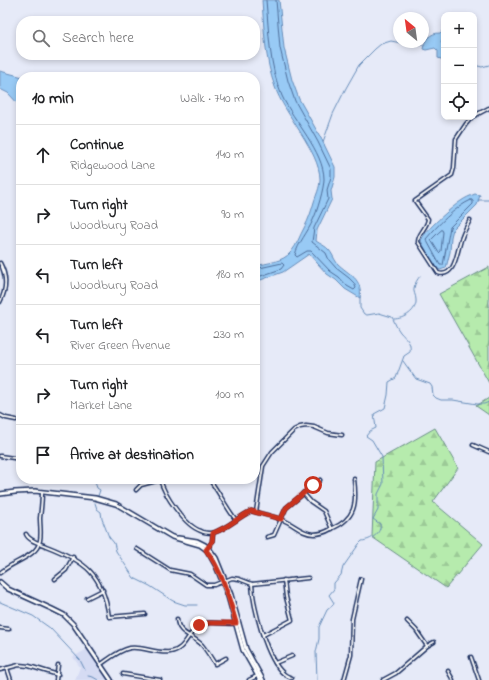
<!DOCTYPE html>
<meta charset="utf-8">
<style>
:root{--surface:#fff;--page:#f2f2f2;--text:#202124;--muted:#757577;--line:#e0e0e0}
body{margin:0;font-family:"Indie Flower",sans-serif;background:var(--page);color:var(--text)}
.controls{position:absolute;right:12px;top:12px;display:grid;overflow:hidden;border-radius:8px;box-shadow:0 2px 6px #0003}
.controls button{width:36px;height:36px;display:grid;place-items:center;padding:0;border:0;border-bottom:1px solid var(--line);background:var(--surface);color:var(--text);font:20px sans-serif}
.compass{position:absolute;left:393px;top:12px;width:36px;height:36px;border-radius:50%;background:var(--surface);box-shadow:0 2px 6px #0003;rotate:331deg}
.stop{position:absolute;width:12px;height:12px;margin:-9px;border:3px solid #c8321e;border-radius:50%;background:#fff}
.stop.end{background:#c8321e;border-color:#fff;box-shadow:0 1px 4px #0008}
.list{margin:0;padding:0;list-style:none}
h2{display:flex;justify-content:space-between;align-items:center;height:52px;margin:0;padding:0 16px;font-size:17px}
h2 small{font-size:13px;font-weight:400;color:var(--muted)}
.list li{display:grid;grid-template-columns:26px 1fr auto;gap:12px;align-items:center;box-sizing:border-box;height:60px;padding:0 16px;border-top:1px solid var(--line)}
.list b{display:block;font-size:15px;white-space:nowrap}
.list p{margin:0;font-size:13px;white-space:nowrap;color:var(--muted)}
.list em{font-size:13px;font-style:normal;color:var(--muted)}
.icon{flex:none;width:22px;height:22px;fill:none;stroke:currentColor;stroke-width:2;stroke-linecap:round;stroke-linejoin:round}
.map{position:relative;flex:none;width:489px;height:680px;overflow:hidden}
.search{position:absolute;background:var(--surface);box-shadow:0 2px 6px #0003;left:16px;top:16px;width:244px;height:44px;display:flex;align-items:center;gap:10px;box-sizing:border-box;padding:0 14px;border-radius:16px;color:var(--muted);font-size:15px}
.panel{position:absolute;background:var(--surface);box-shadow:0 2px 6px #0003;left:16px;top:72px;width:244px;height:412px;border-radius:16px}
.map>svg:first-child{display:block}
</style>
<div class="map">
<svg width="489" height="680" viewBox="0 0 489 680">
<defs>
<pattern id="forest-firs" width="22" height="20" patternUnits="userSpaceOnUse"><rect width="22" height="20" fill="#b6ebad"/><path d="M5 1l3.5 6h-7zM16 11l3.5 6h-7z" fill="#9cca97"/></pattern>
</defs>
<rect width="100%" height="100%" fill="#e6eaf8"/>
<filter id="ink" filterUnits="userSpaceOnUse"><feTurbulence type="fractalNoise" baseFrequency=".025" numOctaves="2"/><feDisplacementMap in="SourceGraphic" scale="8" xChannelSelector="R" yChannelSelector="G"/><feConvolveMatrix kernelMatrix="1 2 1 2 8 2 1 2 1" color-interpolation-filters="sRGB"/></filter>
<g filter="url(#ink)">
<!-- built -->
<polygon fill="#d5dbf3" points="93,646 103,668 111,680 75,680 80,667 73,657"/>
<!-- forest -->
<g fill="url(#forest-firs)" stroke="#688d86">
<polygon points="489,267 489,383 439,294"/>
<polygon points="489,398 489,415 476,406"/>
<polygon points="435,428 458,468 433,502 483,544 446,588 372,537 375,462"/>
</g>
<!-- water -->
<g fill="#98caf5" stroke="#668cb9">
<path d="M262,0H279L284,48L292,80L299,99L322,140L335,167V177L331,191L332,199L317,230L316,241C320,244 326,246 329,250C332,253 334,259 337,263C349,275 363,278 360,298L345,289L336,280L327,274L309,254L283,272L255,282V266C267,263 283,262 291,252C297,245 300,235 304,228C309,219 311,212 314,202C316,195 320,188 320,179C320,152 284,114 275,87C265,60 264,29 262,0Z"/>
<path d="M444,29V35L441,42L444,46V60L438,58V51L435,48L426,50L423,49C425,39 430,33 440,33Z"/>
<polygon points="0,71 23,77 21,77 21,107 8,93 0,89"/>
<path d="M475,194L480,195L477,205L453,229L451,237L450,252L446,268L440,270L435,267L421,241C423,232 452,207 461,201C465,198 470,196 475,194Z"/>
</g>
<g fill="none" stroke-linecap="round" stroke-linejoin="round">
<!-- shore -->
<g stroke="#4d6d9a" stroke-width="1">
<path d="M266,0C269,32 269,66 282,96C293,120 324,152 324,179C324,188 317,212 313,220C308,232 298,243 295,255L297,257L307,251H311L330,271L339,277L347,286L354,290L356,288L354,283L349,278L336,268L329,260L326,253L312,242L314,228L328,199L327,190L331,177V169L318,142L295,101L288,81L280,48L276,0"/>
<path d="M471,200L473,201V204L450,227L443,265H440L426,239C437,226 455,207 471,200Z"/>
<polygon points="442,230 443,232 441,251 439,253 431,240 438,233"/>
<polyline points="255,269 282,263 284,265 281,269 255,278"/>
</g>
<!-- stream -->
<g stroke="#668cb9" stroke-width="1">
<polyline points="474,65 482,67 489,65"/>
<polyline points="323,142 333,114 346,88 359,65 375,49 381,44 391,41 411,45 424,45"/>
<polyline points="478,200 489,200"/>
<path d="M394,319C404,319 417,311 416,300C416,295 413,292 414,288C415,283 417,280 420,276"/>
<polyline points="403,361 416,379 430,384 432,387 433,395 436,398 441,400 453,400 477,404 484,404 489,402"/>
<polyline points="94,479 97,488 100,490 98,496"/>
<polyline points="95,503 97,509 101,512 102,519 109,537 114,543 116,551 134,578 150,586 173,601 185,605 197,605"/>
<polyline points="0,602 33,616 50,628 80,660 85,670"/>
<polyline points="88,676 93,677 98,680"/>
<path d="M317,680L316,652L319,639V627L327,610L333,605L334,603L329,595L334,589V583L341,575L343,567L359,544L362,541C371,540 382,533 380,524L373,519L378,510V494L383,484L382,457L372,440L366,436L370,431L376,428L374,414L385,408L388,395L389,382L396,378L404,356L410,352C412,339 403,338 398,329C395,325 394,320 392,317L379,313L367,315L364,314L360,308V297"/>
</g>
<!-- street casing -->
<g stroke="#1b2f5e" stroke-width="5">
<g id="street">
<polyline points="474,116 489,108"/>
<path d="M470,220C467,226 464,231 462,237C457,249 456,279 438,273L418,242C418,233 427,228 428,219L415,201L452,175L454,168L456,139L466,124L472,117"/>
<path d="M0,263C7,276 7,289 0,302"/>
<polyline points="0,415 6,418 16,420"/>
<polyline points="473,445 489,452"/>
<polyline points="0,456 21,459"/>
<path d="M160,479C164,495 185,526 201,531C204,533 209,533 213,533"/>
<path d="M209,479C219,492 226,507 236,520"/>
<polyline points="136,490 141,485 160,480"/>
<polyline points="303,493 311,502 324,511 332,529"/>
<polyline points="256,512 263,466 272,452 294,430 300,427 306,426 314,427 328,433 342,435"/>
<path d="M26,534C29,541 39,543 46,546C85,561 103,574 109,617L145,614"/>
<polyline points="267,537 274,535 286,508 320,480"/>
<polyline points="137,549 170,570 190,574 206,585 214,585 232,578 239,579 252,584 308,578"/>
<path d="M207,549L212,542L213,533C228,528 237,518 251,511C262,514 273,516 283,520C294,524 302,534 314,534C319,534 326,532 331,529C356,519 357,503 354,479"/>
<path d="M0,573C10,564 22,561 32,553C44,544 40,530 40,518C41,509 42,501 42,492"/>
<polyline points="55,579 66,570 73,557"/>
<path d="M252,584C253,606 266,659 284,674C286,676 290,677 292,678"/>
<polyline points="87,598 103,590"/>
<path d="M177,619C178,635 193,635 202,645C207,651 211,658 215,664L226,658"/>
<polyline points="0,628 9,629"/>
<polyline points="263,635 292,620 286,597 284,580"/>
<polyline points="427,646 434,642"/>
<polyline points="471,657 479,680"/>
<polyline points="275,663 292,656"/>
<path d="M100,665C109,659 119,650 130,648C142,646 157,654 170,652C186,650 187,633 199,626C210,619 226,626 239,623"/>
<polyline points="7,668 11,680"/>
<polyline points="0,670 19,665 29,666 58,675"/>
<polyline points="448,671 453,680"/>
<polyline points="123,674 160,680"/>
<polyline points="56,680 58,665"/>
<polyline points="249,680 257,676"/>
<polyline points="344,680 351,655 352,619 361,579"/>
<polyline points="383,680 396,673 427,646 416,630 407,621"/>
</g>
</g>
<!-- secondary casing -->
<g stroke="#1b2f5e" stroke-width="6">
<g id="secondary">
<polyline points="0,494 15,492 35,491 95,498 116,504 172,537 200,545 207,550 216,566 228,596 243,650 260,680"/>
<polyline points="178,538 197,541 205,545 211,551 216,558 231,595 246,649 263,680"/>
<polyline points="0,582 8,589 52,609 64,615 73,624 111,680"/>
</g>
</g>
<!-- street -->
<use href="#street" stroke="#fff" stroke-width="2"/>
<!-- secondary -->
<use href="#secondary" stroke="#fff" stroke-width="3"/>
</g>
</g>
<g fill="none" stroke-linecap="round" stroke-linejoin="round" filter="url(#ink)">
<!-- route -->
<path stroke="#c8321e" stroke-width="5" d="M199,625L208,623H236C229,598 222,571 206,550L212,542L213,533C228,528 237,518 251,511L281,519L286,508L313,485"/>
</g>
</svg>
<div class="controls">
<button>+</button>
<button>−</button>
<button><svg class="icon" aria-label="locate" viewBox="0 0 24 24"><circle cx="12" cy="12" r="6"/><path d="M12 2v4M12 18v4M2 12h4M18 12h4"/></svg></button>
</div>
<svg class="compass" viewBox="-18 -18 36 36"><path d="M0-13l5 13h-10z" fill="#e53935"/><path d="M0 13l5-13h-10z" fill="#757577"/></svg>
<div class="stop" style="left:313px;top:485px"></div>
<div class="stop end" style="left:199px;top:625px"></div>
<div class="search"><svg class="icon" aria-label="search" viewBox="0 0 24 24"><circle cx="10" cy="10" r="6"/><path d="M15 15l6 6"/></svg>Search here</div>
<section class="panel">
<h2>10 min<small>Walk · 740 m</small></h2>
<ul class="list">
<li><svg class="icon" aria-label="ahead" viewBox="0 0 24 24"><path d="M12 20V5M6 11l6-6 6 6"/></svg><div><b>Continue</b><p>Ridgewood Lane</p></div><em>140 m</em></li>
<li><svg class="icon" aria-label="right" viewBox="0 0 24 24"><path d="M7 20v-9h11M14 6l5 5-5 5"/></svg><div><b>Turn right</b><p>Woodbury Road</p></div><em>90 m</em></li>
<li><svg class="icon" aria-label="left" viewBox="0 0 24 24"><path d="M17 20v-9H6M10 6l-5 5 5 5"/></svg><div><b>Turn left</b><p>Woodbury Road</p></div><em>180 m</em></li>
<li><svg class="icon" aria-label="left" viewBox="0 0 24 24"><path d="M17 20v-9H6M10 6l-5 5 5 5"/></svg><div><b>Turn left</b><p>River Green Avenue</p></div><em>230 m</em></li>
<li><svg class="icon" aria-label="right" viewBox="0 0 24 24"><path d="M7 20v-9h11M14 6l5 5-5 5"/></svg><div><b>Turn right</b><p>Market Lane</p></div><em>100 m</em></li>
<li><svg class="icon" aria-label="arrive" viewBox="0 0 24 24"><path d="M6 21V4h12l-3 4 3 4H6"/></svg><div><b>Arrive at destination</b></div></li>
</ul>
</section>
</div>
